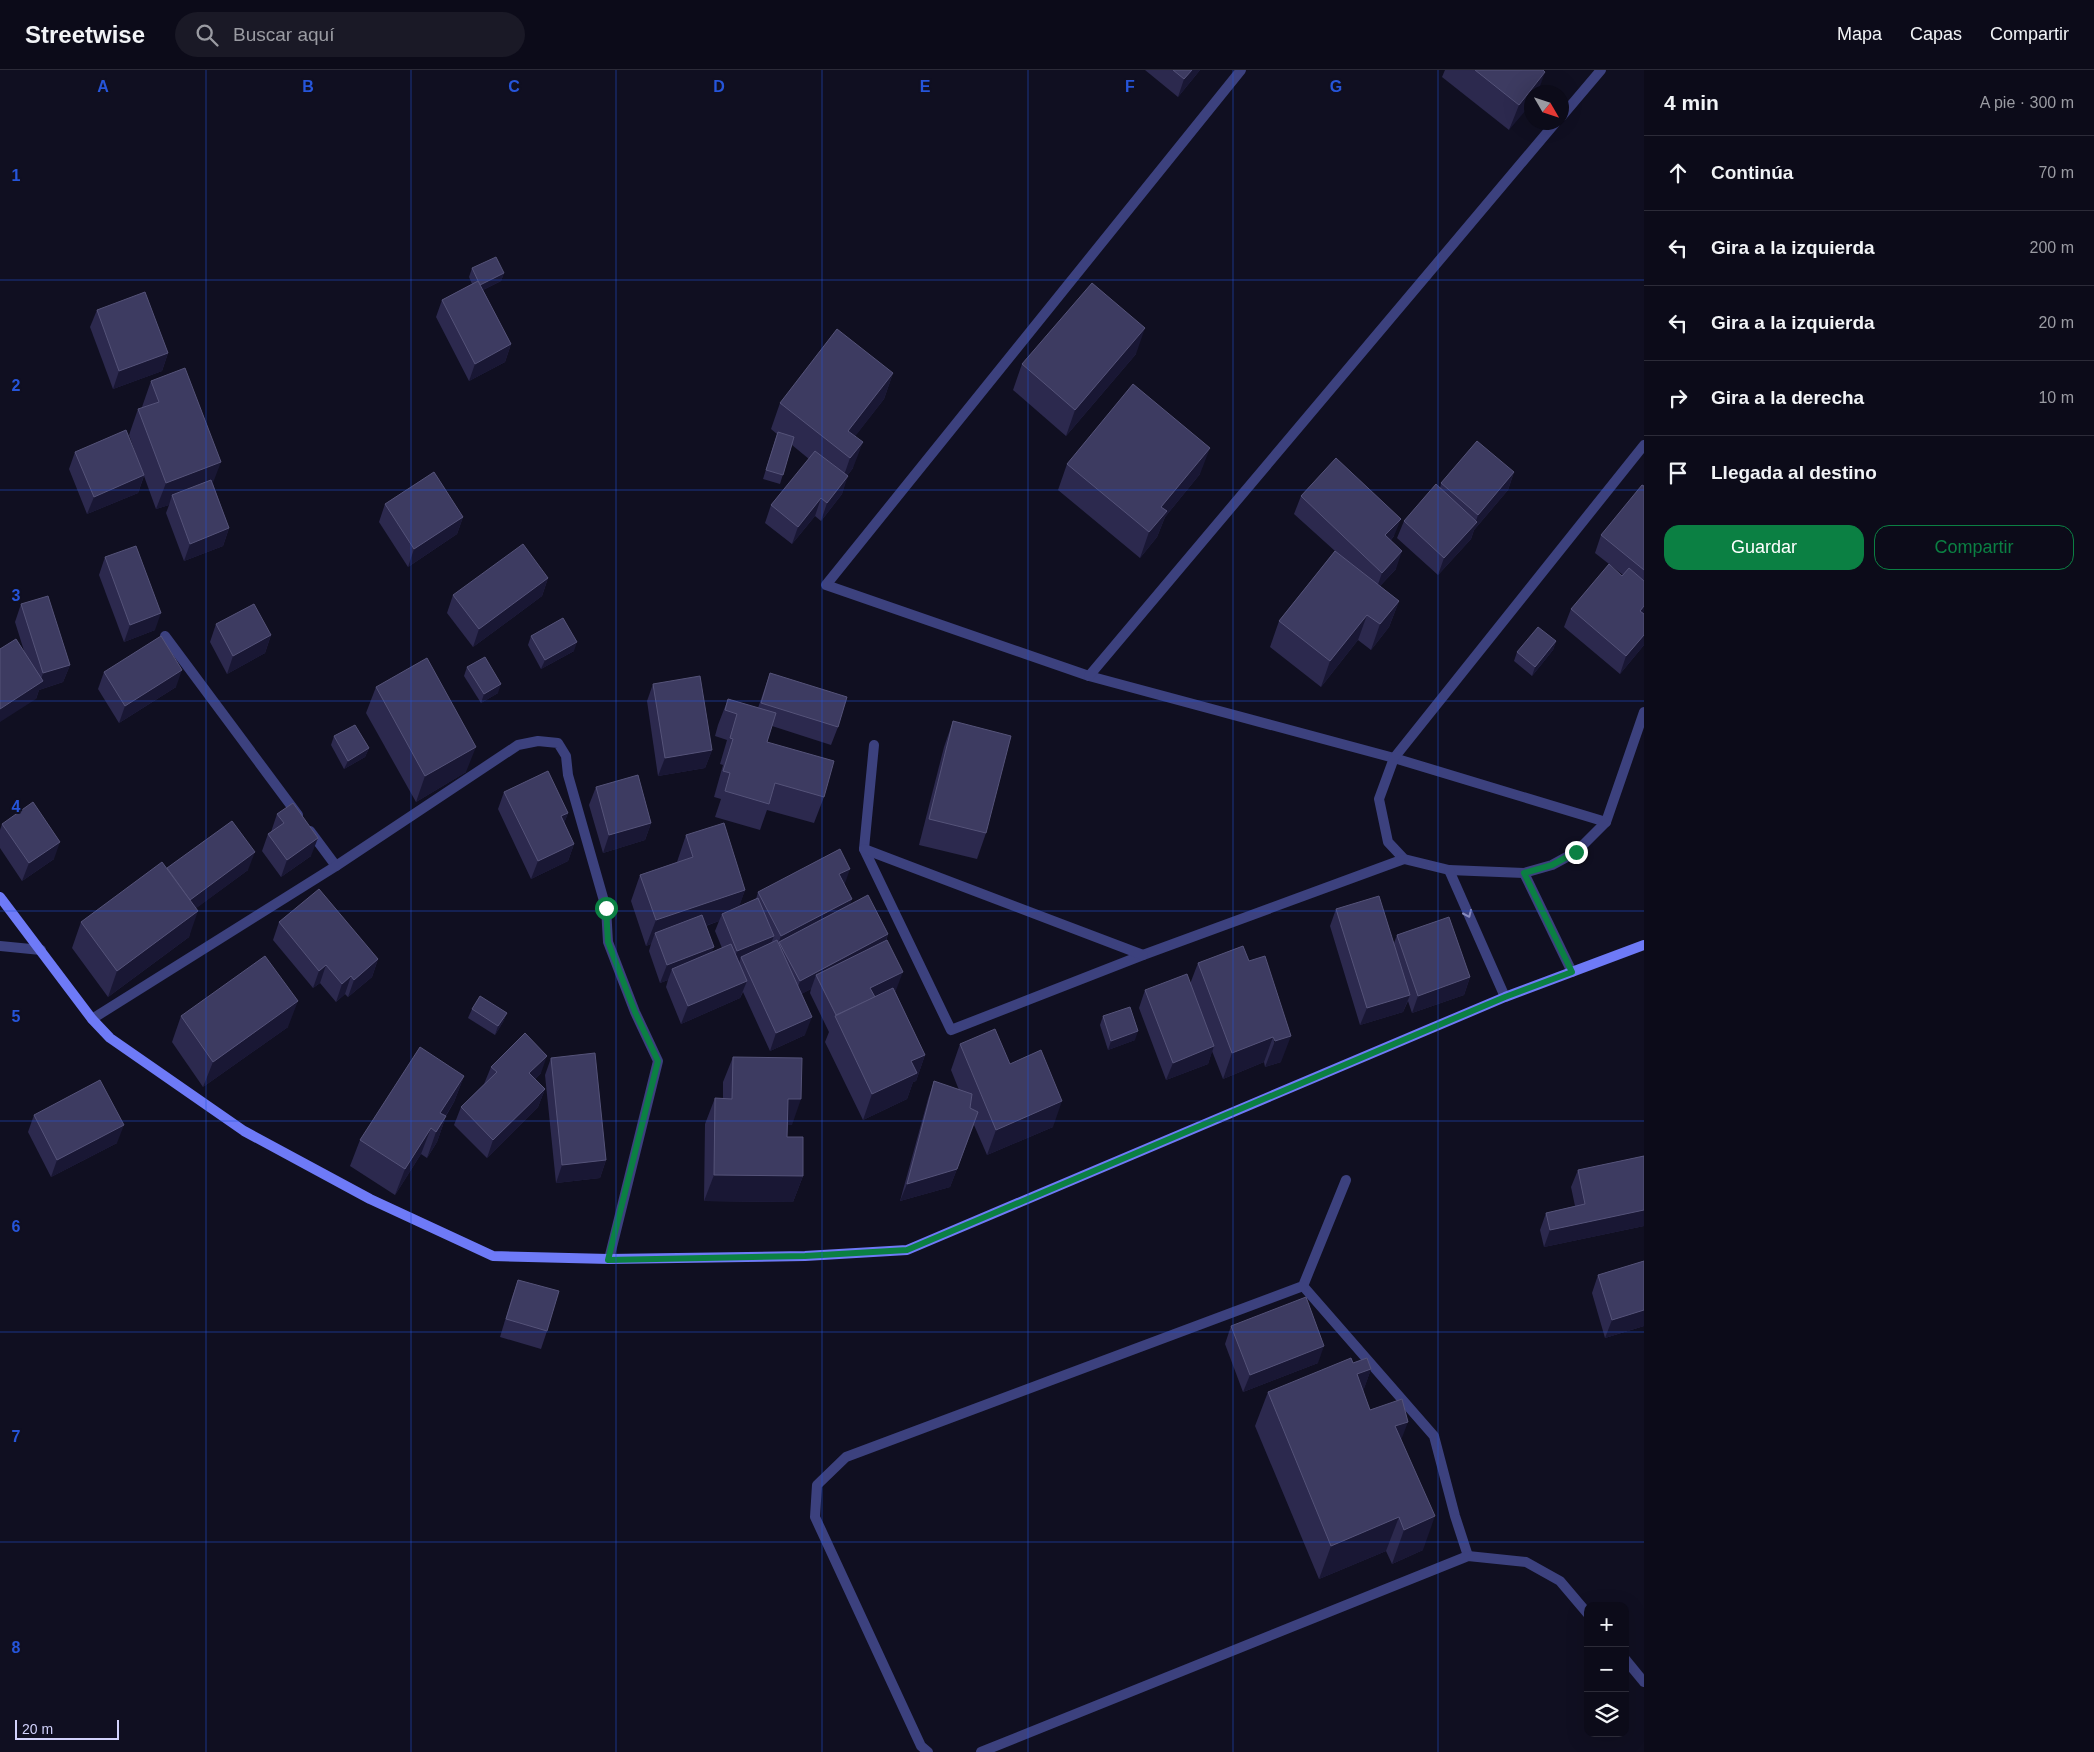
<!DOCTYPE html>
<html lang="es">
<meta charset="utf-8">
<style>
:root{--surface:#0c0b19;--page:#1a1926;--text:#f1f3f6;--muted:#9a9ba2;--line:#2c2b38;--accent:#0b8043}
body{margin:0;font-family:Arial,sans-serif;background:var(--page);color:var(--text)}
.controls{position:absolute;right:15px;bottom:15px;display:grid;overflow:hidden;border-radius:10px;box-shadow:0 5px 20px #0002}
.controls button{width:45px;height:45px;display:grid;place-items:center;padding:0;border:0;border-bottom:1px solid var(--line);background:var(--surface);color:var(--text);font:25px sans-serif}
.compass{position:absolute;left:1524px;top:15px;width:45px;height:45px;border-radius:50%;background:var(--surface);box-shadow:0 5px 20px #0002;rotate:129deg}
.scale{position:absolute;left:15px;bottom:12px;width:104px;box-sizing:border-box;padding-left:5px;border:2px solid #d2d2fc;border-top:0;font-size:14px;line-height:18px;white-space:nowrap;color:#d2d2fc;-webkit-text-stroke:4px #100f21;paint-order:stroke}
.stop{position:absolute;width:15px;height:15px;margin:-11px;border:4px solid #0b8043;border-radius:50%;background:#fff}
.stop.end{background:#0b8043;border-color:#fff;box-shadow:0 1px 5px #0008}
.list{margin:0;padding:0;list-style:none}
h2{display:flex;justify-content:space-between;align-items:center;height:65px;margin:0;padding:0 20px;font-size:21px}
h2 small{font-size:16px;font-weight:400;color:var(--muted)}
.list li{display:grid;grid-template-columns:32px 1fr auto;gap:15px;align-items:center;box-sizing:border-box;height:75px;padding:0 20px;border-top:1px solid var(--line)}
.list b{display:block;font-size:19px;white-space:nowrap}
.list em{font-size:16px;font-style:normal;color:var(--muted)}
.actions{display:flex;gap:10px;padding:15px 20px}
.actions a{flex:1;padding:11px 0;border:1px solid var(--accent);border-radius:15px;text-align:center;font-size:18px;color:var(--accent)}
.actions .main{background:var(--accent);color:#fff}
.icon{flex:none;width:28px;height:28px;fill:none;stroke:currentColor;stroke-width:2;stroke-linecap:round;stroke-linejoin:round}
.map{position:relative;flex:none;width:1644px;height:1682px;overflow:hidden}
header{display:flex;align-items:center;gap:30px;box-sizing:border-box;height:70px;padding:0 25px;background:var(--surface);border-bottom:1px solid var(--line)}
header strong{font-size:24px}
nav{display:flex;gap:28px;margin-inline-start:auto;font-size:18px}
.search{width:350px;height:45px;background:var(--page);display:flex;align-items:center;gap:12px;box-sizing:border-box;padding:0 18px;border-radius:28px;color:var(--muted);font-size:19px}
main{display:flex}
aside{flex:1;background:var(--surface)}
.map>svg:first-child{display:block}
</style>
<header>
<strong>Streetwise</strong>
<div class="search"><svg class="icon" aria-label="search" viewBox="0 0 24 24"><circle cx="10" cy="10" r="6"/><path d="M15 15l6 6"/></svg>Buscar aquí</div>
<nav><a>Mapa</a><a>Capas</a><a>Compartir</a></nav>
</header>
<main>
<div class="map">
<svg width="1644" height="1682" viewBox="0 0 1644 1682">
<rect width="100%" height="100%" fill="#100f21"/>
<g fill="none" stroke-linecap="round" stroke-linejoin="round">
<!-- street -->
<g stroke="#3c417e" stroke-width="10">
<polyline points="1241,0 826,515 1089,606 1394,688 1606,752"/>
<polyline points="1562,46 1601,0"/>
<polyline points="1644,375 1394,688 1379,729 1388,772 1404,789 1449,800 1524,803 1552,795 1576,782 1606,752 1644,642"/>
<polyline points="165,566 298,745"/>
<polyline points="1089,606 1556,52"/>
<polyline points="874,675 864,779 951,960 1143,885 1404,789"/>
<polyline points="310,761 336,796"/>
<polyline points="864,779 1143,885"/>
<polyline points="1449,800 1505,927"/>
<polyline points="1524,803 1572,902"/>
<polyline points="0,876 41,880"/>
<polyline points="92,949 336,796 518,675 538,671 558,673 566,686 568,705 606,838 608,872 635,942 658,991 609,1189"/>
<polyline points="1303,1216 1434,1366 1455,1446 1468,1486"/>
<polyline points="1625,1589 1644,1612"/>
<polyline points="928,1682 921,1676 815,1447 817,1415 846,1387 1303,1216 1346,1110"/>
<polyline points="981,1682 1468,1486 1526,1492 1560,1511 1588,1544"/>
</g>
<!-- secondary -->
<polyline stroke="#6e7af7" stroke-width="10" points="0,827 92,949 110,968 244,1061 370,1129 493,1186 609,1189 805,1186 907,1180 1505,927 1644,875"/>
</g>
<!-- wall -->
<g fill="#2c294e" fill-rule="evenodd">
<polygon points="1145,0 1200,0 1178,27"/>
<polygon points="1445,0 1543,0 1509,60 1442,7"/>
<polygon points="472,198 504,203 501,211 483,220 511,274 505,292 469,311 436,247 442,230 472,214 469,207"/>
<polygon points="97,240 168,283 162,301 113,319 90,257"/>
<polygon points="1136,284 1066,366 1013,320 1022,294"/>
<polygon points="893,303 884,329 855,366 853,398 847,406 842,424 821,451 815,446 792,474 765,453 771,435 809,389 792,375 780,414 763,409 777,364 771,359 780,333"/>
<polygon points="151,311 213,414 229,458 223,476 184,491 166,443 169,435 156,439 144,406 138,423 87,444 69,399 75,382 139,393 129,365 138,339 142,338 142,337"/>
<polygon points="1067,394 1200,404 1165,447 1157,467 1140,488 1058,420"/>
<polygon points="1514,402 1508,420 1474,460 1471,469 1438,505 1397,468 1404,451 1440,418 1441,413"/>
<polygon points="1644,416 1644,575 1620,604 1564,557 1571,539 1623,505 1595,483 1601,465"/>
<polygon points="1301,426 1394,466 1391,470 1396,499 1380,516 1399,531 1389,557 1371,580 1358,570 1321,617 1270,577 1279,551 1335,481 1294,444"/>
<polygon points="385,434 463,447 457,464 408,497 379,452"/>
<polygon points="105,487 155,560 124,572 99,505"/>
<polygon points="548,508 542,526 473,577 447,543 453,525"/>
<polygon points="21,534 70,595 63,612 39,620 36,629 25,584 15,552"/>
<polygon points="216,554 271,565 265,583 227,604 210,572"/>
<polygon points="531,566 574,581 541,599 528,575"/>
<polygon points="1556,571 1553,580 1532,606 1514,591 1517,582"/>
<polygon points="467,597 498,623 481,633 464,606"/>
<polygon points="104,602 176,617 119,653 98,619"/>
<polygon points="770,603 838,657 831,675 772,656 767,672 824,727 814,753 767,740 760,760 715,747 721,729 714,727 723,695 720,694 727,670 715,666 718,655 728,629 758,638"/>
<polygon points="653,614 712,680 705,698 658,706 647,631"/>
<polygon points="376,617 466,702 416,732 366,643"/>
<polygon points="953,651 986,763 977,789 919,775 944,677"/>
<polygon points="334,666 369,678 365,687 344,699 331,675"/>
<polygon points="596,717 651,753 645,770 603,783 589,735"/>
<polygon points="504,722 568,743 564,753 574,774 568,791 531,809 498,739"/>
<polygon points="277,744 311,786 281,807 262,781 268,764 271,762"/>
<polygon points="2,754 54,789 22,811 0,778 0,760"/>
<path d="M686,765L745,820L739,836L756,829L758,822L844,814L850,834L888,864L886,871L896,920L895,921L925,985L916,1011L913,1012L907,1029L863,1050L825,972L829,962L810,923L811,919L801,924L805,965L770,981L743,922L740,928L681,954L666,917L668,910L660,913L649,881L651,874L646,876L631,831L640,805L677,792ZM719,851L715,861L722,878L712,882L706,856Z"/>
<polygon points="167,798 248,800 196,838 189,867 108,927 72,878 81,852"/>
<polygon points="1336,839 1394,873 1397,865 1470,907 1464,925 1412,943 1408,931 1403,942 1360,955 1330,856"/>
<polygon points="279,852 378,889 372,907 348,927 345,924 336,932 320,913 313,918 273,870"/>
<polygon points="1243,876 1281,992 1265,997 1264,992 1223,1009 1212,981 1208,994 1166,1010 1139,938 1145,920 1190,914 1198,893"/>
<polygon points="472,939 507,943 503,952 495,965 468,948"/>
<polygon points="181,946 288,957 203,1017 172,972"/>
<polygon points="1103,946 1135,970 1108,980 1100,955"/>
<polygon points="960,974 1010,994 1053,1057 987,1085 974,1055 950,1117 900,1131 928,1029 934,1011 959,1020 951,1000"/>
<polygon points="733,987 792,1055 788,1055 787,1067 803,1106 793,1132 704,1131 705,1054 715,1028 723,1028 723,1012"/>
<polygon points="551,988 606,1090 600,1108 556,1113 545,1005"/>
<polygon points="491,997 541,1003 535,1009 545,1019 538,1037 487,1088 454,1055 461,1037 484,1014"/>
<polygon points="464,1006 454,1032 446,1046 437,1072 427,1088 421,1084 395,1125 350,1096 360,1070"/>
<polygon points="34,1045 117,1073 51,1107 28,1062"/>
<polygon points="1644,1086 1644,1156 1544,1177 1540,1160 1546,1143 1575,1136 1571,1117 1578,1100"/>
<polygon points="1644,1191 1644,1256 1605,1268 1592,1223 1598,1205"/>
<polygon points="518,1210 547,1261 541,1279 500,1267 512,1227"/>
<polygon points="1231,1256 1318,1293 1243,1322 1225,1274"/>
<polygon points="1353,1293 1371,1299 1363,1321 1370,1340 1401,1369 1423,1480 1392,1494 1386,1481 1319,1509 1255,1356 1268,1322"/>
</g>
<!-- shaded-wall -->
<g fill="#191734">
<polygon points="1192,0 1200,0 1178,27 1184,9"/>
<polygon points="1545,2 1538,22 1532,22 1532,33 1509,60 1519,35"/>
<polygon points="504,203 501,211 477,223 480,215"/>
<polygon points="1145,258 1136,284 1066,366 1075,340"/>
<polygon points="511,274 505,292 469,311 475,294"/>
<polygon points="168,283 162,301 113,319 119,301"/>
<polygon points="893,303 884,329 843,382 848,361"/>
<polygon points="863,372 853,398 841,414 850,388"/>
<polygon points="1210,378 1200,404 1165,447 1157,467 1140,488 1149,462 1161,437"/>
<polygon points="221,392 211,418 172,425 169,435 156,439 166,413"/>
<polygon points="1514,402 1508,420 1474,460 1471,469 1438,505 1444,488 1475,454 1478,445"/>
<polygon points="144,405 138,423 87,444 94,427"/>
<polygon points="848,406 842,424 821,451 827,433"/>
<polygon points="821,428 815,446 792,474 798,457"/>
<polygon points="463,447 457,464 408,497 414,479"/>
<polygon points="1401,449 1394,466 1379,483 1385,465"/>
<polygon points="229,458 223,476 184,491 190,474"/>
<polygon points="1402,481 1396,499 1376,520 1382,503"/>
<polygon points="548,508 542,526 473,577 479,559"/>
<polygon points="1399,531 1389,557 1371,580 1380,554"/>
<polygon points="1644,536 1644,545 1640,541"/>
<polygon points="161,543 155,560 124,572 130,555"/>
<polygon points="1367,545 1358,570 1321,617 1330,591"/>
<polygon points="271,565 265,583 227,604 233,586"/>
<polygon points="1644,565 1644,575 1620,604 1626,586"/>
<polygon points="1556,571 1553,580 1532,606 1535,597"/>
<polygon points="577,572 574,581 541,599 545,590"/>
<polygon points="70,595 63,612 39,620 36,629 0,652 0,639 40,613 43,603"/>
<polygon points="182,600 176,617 119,653 125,636"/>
<polygon points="501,614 498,623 481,633 484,624"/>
<polygon points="476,677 466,702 416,732 425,706"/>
<polygon points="369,678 365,687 344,699 348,691"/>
<polygon points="712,680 705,698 658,706 665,688"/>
<polygon points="568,743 561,761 561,746"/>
<polygon points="651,753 645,770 603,783 609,765"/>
<polygon points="318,768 311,786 281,807 287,790"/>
<polygon points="60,772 54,789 22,811 29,793"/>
<polygon points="574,774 568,791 531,809 538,791"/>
<polygon points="255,782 248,800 183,848 189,830"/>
<polygon points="850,799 844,816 839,804"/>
<polygon points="745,820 736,845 722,844 719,851 658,872 655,863 651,874 646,876 656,850"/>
<polygon points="852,829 845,847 779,872 774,884 781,866"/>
<polygon points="198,841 189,867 108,927 117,901"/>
<polygon points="888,864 882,881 816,905 811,919 794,928 800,911"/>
<polygon points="774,866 767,883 741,887 738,896 731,899 737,881"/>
<polygon points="714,877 707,895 672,899 668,910 660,913 667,895"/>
<polygon points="378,889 372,907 348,927 354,910"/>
<polygon points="326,895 320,913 313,918 319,901"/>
<polygon points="903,902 896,920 875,930 870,918"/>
<polygon points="351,906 345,924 336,932 342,914"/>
<polygon points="1470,907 1464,925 1412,943 1418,926"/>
<polygon points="747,911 740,928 681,954 688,936"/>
<polygon points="1410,925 1403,942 1360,955 1367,938"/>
<polygon points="298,931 288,957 203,1017 213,992"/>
<polygon points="507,943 503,952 495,965 498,956"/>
<polygon points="812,947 805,965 770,981 776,963"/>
<polygon points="1138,961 1135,970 1108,980 1111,971"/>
<polygon points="1291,966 1281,992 1265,997 1275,971"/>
<polygon points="1273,967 1264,992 1223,1009 1232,983"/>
<polygon points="1214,976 1208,994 1166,1010 1173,993"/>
<polygon points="925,985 916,1011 913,1012 907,1029 863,1050 872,1024 911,991"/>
<polygon points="547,986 541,1003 523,1021 529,1003"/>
<polygon points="464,1006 454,1032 436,1061 440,1043"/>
<polygon points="545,1019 538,1037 487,1088 493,1070"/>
<polygon points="788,1029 801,1029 792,1055 779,1055"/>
<polygon points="1062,1031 1053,1057 987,1085 996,1060"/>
<polygon points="446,1046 437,1072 427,1088 436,1062"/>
<polygon points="124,1055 117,1073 51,1107 57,1090"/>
<polygon points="431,1058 421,1084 395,1125 405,1099"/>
<polygon points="972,1060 950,1117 900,1131 907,1114"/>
<polygon points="606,1090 600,1108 556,1113 562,1095"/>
<polygon points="714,1105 803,1106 793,1132 704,1131"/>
<polygon points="1644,1140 1644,1156 1544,1177 1550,1160"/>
<polygon points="1644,1240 1644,1256 1605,1268 1612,1250"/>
<polygon points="1324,1276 1318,1293 1243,1322 1250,1305"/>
<polygon points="1371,1299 1359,1333 1357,1304"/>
<polygon points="1408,1352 1395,1386 1395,1356"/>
<polygon points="1435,1446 1423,1480 1392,1494 1404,1460"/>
<polygon points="1399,1447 1386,1481 1319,1509 1331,1476"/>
</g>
<!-- building -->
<g fill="#3d3b61" stroke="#555379">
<polygon points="1173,0 1192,0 1184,9"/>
<polygon points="1475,0 1543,0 1545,2 1519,35"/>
<polygon points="496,187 504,203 480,215 472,198"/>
<polygon points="478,211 511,274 475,294 442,230"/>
<polygon points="1092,213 1145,258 1075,340 1022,294"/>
<polygon points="145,222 168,283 119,301 97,240"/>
<polygon points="837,259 893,303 848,361 863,372 850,388 780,333"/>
<polygon points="185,298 221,392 166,413 138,339 159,332 151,311"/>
<polygon points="1133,314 1210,378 1161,437 1167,441 1149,462 1067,394"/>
<polygon points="126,360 144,405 94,427 75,382"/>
<polygon points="778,362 794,367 783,405 766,400"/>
<polygon points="1477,371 1514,402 1478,445 1441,413"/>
<polygon points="815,381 848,406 827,433 821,428 798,457 771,435"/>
<polygon points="1336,388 1401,449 1385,465 1402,481 1382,503 1301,426"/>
<polygon points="434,402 463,447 414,479 385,434"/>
<polygon points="211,410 229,458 190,474 172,425"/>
<polygon points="1436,414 1477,452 1444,488 1404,451"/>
<polygon points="1642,415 1644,416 1644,500 1601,465"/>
<polygon points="523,474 548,508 479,559 453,525"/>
<polygon points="136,476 161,543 130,555 105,487"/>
<polygon points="1335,481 1399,531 1380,554 1367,545 1330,591 1279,551"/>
<polygon points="1609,494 1622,506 1629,498 1644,511 1644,536 1640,541 1644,544 1644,565 1626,586 1571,539"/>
<polygon points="48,526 70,595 43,603 21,534"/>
<polygon points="254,534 271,565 233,586 216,554"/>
<polygon points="563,548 577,572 545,590 531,566"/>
<polygon points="1538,557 1556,571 1535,597 1517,582"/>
<polygon points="161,566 182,600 125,636 104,602"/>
<polygon points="16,569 43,611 0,639 0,579"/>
<polygon points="485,587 501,614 484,624 467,597"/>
<polygon points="427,588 476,677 425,706 376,617"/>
<polygon points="770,603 847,627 838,657 761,633"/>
<polygon points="700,606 712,680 665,688 653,614"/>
<polygon points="728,629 776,643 767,672 834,691 824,727 775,713 769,734 725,721 730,703 723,701 733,669 730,668 737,644 725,640"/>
<polygon points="953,651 1011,666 986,763 929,749"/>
<polygon points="355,655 369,678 348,691 334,666"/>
<polygon points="548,701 568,743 561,746 574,774 538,791 504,722"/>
<polygon points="638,705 651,753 609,765 596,717"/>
<polygon points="33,732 60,772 29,793 2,754"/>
<polygon points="293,733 318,768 287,790 268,764 284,753 277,744"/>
<polygon points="232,751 255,782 190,830 167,798"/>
<polygon points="724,753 745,820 656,850 640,805 693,787 686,765"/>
<polygon points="840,779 850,799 839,804 852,829 781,866 758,822"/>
<polygon points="162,792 198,841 117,901 81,852"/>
<polygon points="319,819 378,889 354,910 351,906 342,914 326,895 319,901 279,852"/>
<polygon points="868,825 888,864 800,911 779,872"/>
<polygon points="1379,826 1410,925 1367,938 1336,839"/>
<polygon points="758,828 774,866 737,881 722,844"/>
<polygon points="702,845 714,877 667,895 655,863"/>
<polygon points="1449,847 1470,907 1418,926 1397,865"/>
<polygon points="777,870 812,947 776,963 741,887"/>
<polygon points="887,870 903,902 870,918 875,927 836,945 816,905"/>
<polygon points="731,874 747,911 688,936 672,899"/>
<polygon points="1243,876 1249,891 1265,886 1291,966 1275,971 1273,967 1232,983 1198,893"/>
<polygon points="265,886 298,931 213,992 181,946"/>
<polygon points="1187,904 1214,976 1173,993 1145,920"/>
<polygon points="893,918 925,985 911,991 917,1003 872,1024 835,946"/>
<polygon points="480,926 507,943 498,956 472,939"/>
<polygon points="1130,937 1138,961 1111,971 1103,946"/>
<polygon points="995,959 1010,994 1041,980 1062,1031 996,1060 960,974"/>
<polygon points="525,963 547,986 529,1003 545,1019 493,1070 461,1037 497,1002 491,997"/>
<polygon points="420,977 464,1006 440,1043 446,1046 436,1062 431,1058 405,1099 360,1070"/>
<polygon points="595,983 606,1090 562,1095 551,988"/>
<polygon points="733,987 802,988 801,1029 788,1029 787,1067 803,1067 803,1106 714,1105 715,1028 732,1029"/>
<polygon points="100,1010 124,1055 57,1090 34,1045"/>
<polygon points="934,1011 972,1024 970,1038 978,1042 957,1099 907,1114"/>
<polygon points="1644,1086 1644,1140 1550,1160 1546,1143 1585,1134 1578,1100"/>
<polygon points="1644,1191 1644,1240 1612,1250 1598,1205"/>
<polygon points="518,1210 559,1221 547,1261 506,1249"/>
<polygon points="1306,1227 1324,1276 1250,1305 1231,1256"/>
<polygon points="1351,1288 1353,1293 1367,1288 1371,1299 1357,1304 1370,1340 1402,1329 1408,1352 1395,1356 1435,1446 1404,1460 1399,1447 1331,1476 1268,1322"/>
</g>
<!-- one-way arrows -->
<defs><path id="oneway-chevron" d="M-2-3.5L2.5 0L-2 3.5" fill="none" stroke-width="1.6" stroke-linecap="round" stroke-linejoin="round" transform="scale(1.25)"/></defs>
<use stroke="#878abd" href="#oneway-chevron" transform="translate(1468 844) rotate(66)"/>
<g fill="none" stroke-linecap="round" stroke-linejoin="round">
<!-- route -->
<polyline stroke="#0b8043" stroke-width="6" points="606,838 608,872 635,942 658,991 608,1190 805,1186 907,1180 1505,927 1572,902 1524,803 1552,795 1576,782"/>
</g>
<!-- grid -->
<path fill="none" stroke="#2655da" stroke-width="1" stroke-opacity="0.55" d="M206,0V1682M411,0V1682M616,0V1682M822,0V1682M1028,0V1682M1233,0V1682M1438,0V1682M0,210H1644M0,420H1644M0,631H1644M0,841H1644M0,1051H1644M0,1262H1644M0,1472H1644"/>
<g font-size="16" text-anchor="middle" font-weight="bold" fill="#2655da" stroke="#100f21" stroke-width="4" stroke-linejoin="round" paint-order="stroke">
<text x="103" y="22">A</text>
<text x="308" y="22">B</text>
<text x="514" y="22">C</text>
<text x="719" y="22">D</text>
<text x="925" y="22">E</text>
<text x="1130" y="22">F</text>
<text x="1336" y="22">G</text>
<text x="16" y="111">1</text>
<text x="16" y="321">2</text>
<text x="16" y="531">3</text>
<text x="16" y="742">4</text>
<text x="16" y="952">5</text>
<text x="16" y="1162">6</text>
<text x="16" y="1372">7</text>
<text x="16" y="1583">8</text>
</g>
</svg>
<div class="controls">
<button>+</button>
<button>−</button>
<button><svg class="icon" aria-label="layers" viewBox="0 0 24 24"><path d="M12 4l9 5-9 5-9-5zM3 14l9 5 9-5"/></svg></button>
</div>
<svg class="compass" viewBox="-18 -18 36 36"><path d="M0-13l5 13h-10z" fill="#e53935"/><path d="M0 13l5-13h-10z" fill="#9a9ba2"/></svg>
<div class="scale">20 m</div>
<div class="stop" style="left:606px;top:838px"></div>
<div class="stop end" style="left:1576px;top:782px"></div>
</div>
<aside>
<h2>4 min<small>A pie · 300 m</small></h2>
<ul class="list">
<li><svg class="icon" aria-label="ahead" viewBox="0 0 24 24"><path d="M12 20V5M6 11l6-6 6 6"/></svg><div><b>Continúa</b></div><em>70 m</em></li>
<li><svg class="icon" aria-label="left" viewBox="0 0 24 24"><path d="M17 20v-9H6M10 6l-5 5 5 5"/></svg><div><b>Gira a la izquierda</b></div><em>200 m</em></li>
<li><svg class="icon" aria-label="left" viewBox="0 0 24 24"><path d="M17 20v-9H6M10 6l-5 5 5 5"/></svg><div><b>Gira a la izquierda</b></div><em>20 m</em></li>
<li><svg class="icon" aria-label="right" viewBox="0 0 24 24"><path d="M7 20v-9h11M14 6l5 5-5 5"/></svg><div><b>Gira a la derecha</b></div><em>10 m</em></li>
<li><svg class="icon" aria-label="arrive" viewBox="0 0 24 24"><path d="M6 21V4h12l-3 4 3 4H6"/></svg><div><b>Llegada al destino</b></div></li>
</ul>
<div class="actions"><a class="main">Guardar</a><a>Compartir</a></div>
</aside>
</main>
